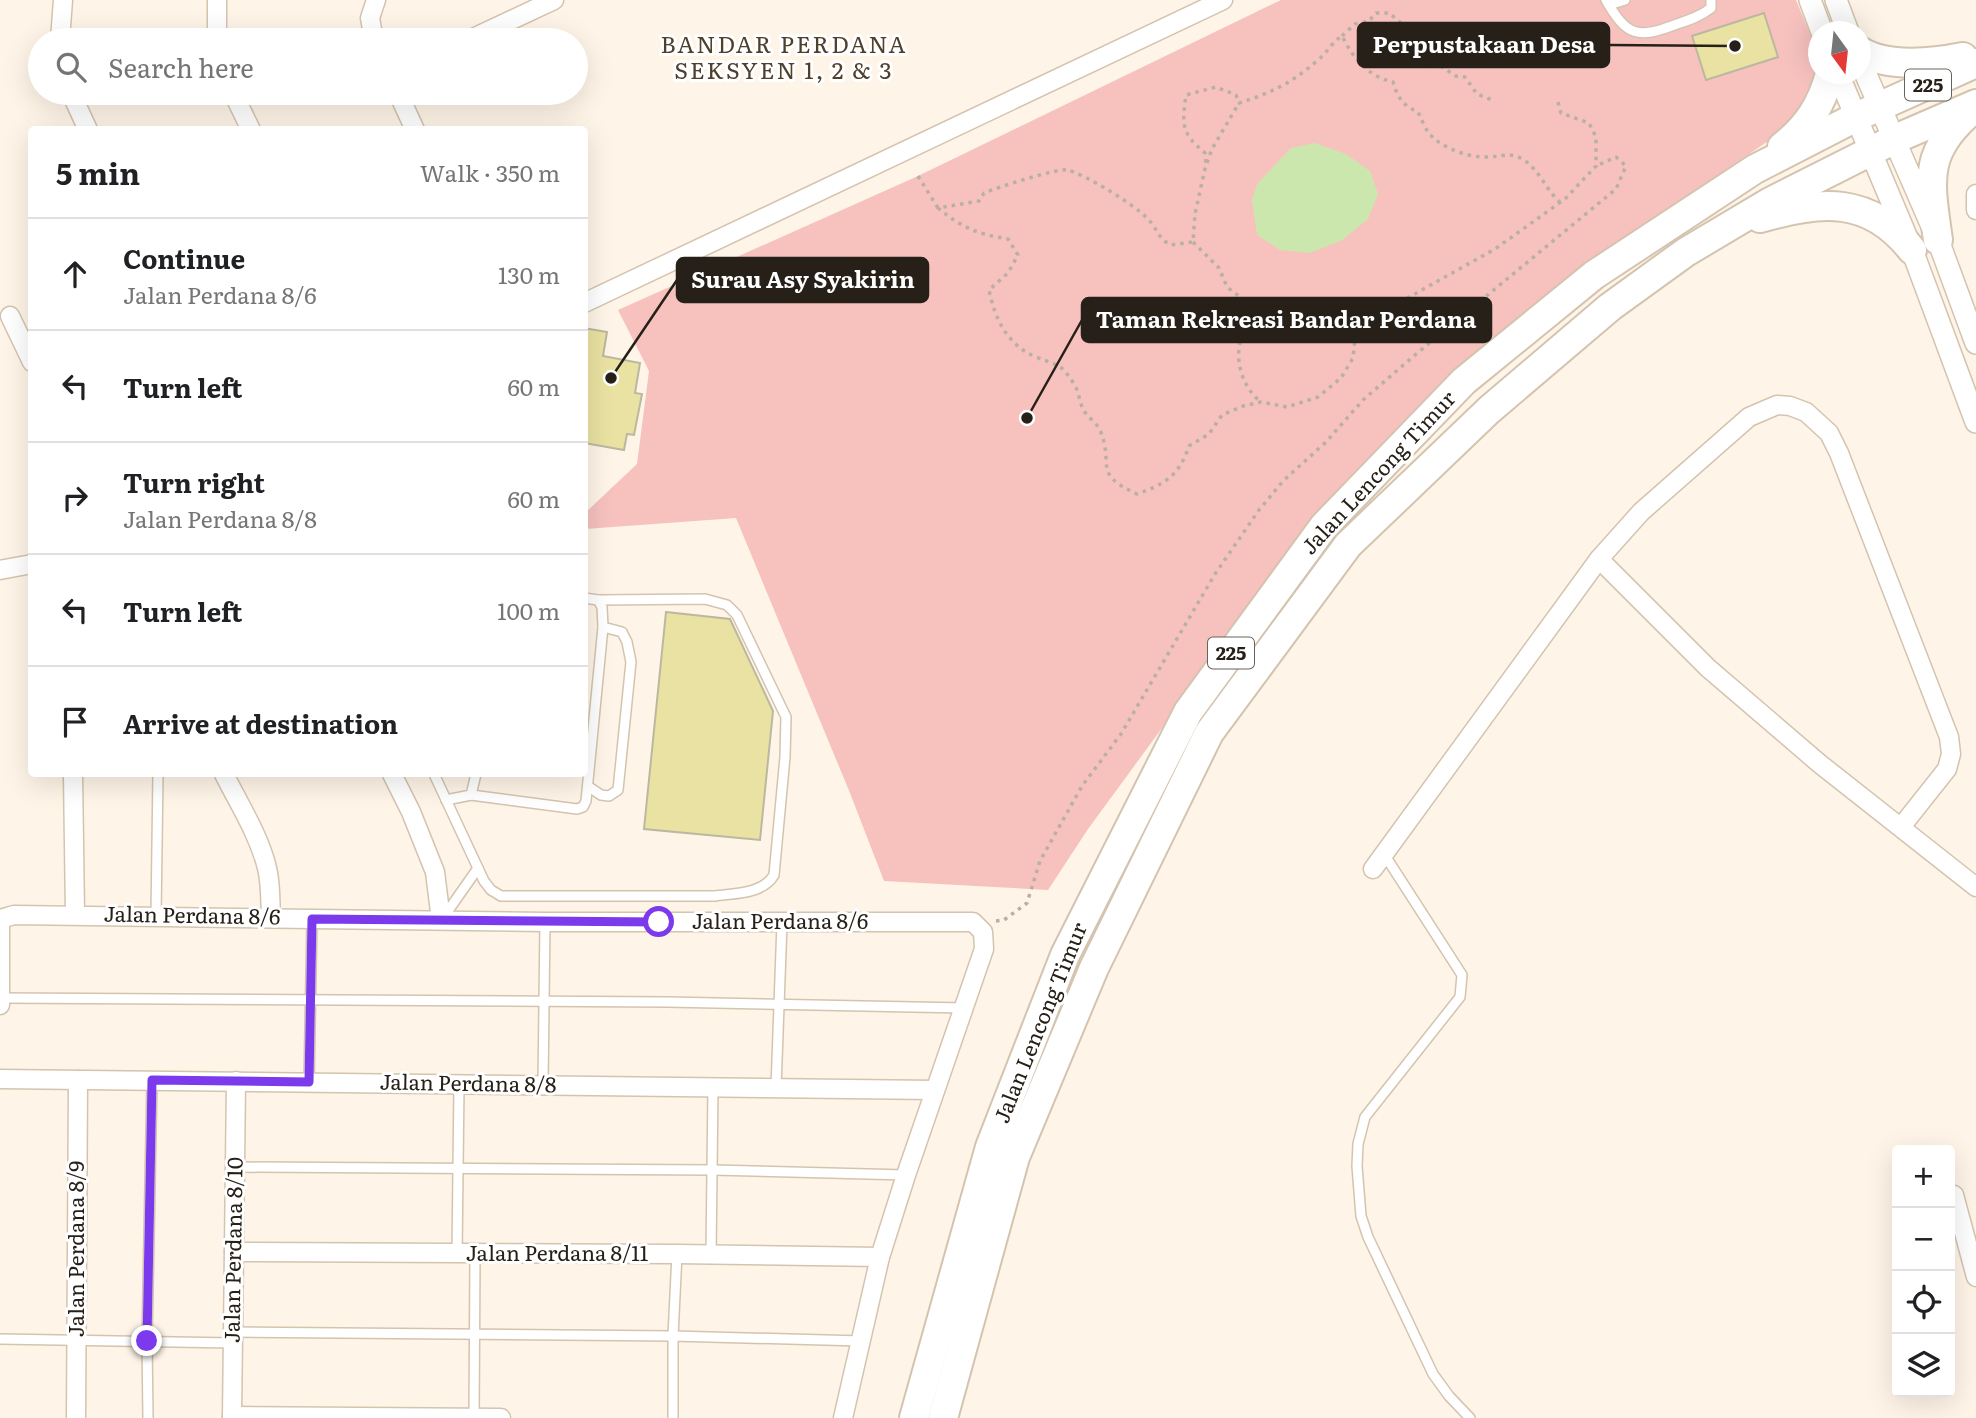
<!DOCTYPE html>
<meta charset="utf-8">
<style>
:root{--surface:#fff;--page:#f6f6f6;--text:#202124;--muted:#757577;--line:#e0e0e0}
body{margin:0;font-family:Literata,serif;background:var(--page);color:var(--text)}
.controls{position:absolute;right:21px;bottom:21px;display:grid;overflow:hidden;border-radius:7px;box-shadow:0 7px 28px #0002}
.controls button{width:63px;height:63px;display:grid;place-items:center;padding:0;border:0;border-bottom:2px solid var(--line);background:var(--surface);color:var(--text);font:35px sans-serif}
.compass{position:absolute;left:1808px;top:21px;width:63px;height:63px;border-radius:50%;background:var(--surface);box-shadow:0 7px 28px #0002;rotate:165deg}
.stop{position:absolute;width:21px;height:21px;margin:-16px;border:5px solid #7c3aed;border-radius:50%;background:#fff}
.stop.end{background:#7c3aed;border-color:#fff;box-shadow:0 2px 7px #0008}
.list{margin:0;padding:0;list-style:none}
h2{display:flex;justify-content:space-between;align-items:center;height:91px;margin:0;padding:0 28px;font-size:30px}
h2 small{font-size:23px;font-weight:400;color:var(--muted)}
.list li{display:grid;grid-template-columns:46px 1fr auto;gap:21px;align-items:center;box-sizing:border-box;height:112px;padding:0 28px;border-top:2px solid var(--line)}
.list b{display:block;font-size:26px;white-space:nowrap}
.list p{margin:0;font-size:23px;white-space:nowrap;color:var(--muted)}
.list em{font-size:23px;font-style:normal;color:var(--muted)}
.icon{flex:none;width:38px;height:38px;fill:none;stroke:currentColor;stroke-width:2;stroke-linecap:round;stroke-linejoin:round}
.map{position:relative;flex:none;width:1976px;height:1418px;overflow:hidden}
.search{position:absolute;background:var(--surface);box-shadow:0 7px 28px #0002;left:28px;top:28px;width:560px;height:77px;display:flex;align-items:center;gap:18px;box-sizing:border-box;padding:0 24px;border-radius:38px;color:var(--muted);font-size:26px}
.panel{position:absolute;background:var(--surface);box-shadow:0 7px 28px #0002;left:28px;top:126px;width:560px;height:651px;border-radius:7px}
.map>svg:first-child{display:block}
</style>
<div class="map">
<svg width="1976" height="1418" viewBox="0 0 1976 1418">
<rect width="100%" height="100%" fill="#fef4e7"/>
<!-- green -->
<polygon fill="#f7c1be" points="1281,0 1796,0 1818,53 1818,72 1796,122 1658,216 1470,358 1352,476 1264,589 1088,829 1048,890 884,881 850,793 736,518 585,529 585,513 637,464 649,371 618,310 918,176"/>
<!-- water -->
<polygon fill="#cce7ad" points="1315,143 1346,154 1370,171 1378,194 1368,219 1341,241 1309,253 1280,250 1257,235 1252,200 1257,184 1291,148"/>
<!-- building -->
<g fill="#eae2a2" stroke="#bbb89f" stroke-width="2">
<polygon points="1764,13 1778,57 1706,80 1692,36"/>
<polygon points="584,328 607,332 603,356 640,363 635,393 642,394 634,435 627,434 624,450 584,443"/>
<polygon points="666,612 730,619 773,711 760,840 644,829"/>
</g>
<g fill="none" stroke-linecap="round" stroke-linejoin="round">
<!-- service casing -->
<g stroke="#d4c4af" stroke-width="12">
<g id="service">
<path d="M1606,0C1627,37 1638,39 1677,24C1689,20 1701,16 1711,8V0"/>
<polyline points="1609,5 1625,0"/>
<path d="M434,774L484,881L491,890L501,896H715C735,893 763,894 774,875L785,757L786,717L737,615L727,605L705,599L598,600"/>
<polyline points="589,787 601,795 609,796 618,790 631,662 627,642 622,632 603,627"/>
<polyline points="471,795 577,809 583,807 586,801 603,627 602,607 598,600 584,598"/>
<polyline points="446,800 471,795 476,774"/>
<polyline points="1384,854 1462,975 1460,997 1365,1117 1358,1144 1357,1166 1361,1216 1368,1237 1433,1374 1449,1396 1470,1418"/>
<polyline points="156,916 158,774"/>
<polyline points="443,918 478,868"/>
<polyline points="0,998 667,1002 964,1008"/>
<polyline points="309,1082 312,919"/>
<polyline points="543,1085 545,922"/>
<polyline points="776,1088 782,923"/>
<polyline points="235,1167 713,1170 906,1175"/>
<polyline points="457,1254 459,1084"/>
<polyline points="711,1254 713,1087"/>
<polyline points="233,1332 673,1336 861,1341"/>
<polyline points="0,1339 233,1343"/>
<polyline points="148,1418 147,1341 152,1080"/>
<polyline points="474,1418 475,1254"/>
<polyline points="673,1418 673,1336 677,1254"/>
</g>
</g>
<!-- minor casing -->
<g stroke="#d4c4af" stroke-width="21">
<g id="minor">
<polyline points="217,0 217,40"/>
<polyline points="60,40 63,0"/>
<polyline points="374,40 370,18 376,0"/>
<polyline points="469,40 554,0"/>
<polyline points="71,93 88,130"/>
<polyline points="233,93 251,130"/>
<polyline points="398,93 415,130"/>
<polyline points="1976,194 1976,210"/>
<polyline points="584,303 1223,0"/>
<polyline points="10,316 32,362"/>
<polyline points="1599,559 1708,668 1820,764 1976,887"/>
<polyline points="0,570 32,564"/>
<polyline points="73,774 75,915"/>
<path d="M224,774C239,804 259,835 267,868C271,884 270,900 271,917"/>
<polyline points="392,774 411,812 435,872 441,920"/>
<polyline points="1373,869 1599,559 1641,512 1749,417 1777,405 1790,406 1806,412 1829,433 1839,453 1949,737 1951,754 1947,769 1901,827"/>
<polyline points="0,1005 0,919 14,915 545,922 973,922 983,932 984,949 906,1175 880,1257 843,1418"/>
<polyline points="0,1079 935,1090"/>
<polyline points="1954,1195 1976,1277"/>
<polyline points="234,1252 677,1254 880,1257"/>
<polyline points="232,1416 501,1418"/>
<polyline points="76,1418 78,1080"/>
<polyline points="232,1418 236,1081"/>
</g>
</g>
<!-- tertiary casing -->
<g stroke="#d4c4af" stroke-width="24">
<g id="tertiary">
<polyline points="1810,0 1822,32"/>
<polyline points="1836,0 1848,32"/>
<polyline points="1860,61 1938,240 1976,343"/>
<polyline points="1838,74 1912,250 1976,422"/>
</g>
</g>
<!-- trunk casing -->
<g stroke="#d4c4af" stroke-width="32">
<g id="trunk">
<path d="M1860,51C1887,68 1933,63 1963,57"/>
<path d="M1782,147C1808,126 1821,106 1830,74"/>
<path d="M1760,218C1821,201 1869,195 1912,250"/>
<path d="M1938,240C1930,182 1922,153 1971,111"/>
<polyline points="914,1418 990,1147 1065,955 1188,712 1324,526 1464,381 1594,275 1755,169 1856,117 1976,63"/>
<polyline points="943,1418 1015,1157 1094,968 1209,733 1348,545 1489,410 1610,307 1686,252 1770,202 1895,139 1976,104"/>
</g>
</g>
<!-- path -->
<g stroke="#b9b0a5" stroke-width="3.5" stroke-dasharray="3.5 5" stroke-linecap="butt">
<polyline points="1342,36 1355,24 1369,21 1376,13 1389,13 1429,46 1427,55 1378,54 1377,44 1383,36 1393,38 1396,46 1395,55"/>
<polyline points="1429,50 1442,56 1439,65 1456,76 1465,77 1477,94 1492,100"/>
<polyline points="1424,68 1427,55"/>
<path d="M1558,102L1561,113L1589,123L1596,137V166L1565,199L1495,249L1395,305H1367L1356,328L1353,358L1341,378L1318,397L1287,407L1261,402L1243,406L1222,415L1209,434L1189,446C1179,476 1165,484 1137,494C1091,473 1115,466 1100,430C1096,422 1087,417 1083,409C1079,401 1079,391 1074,384C1060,362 1058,366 1036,357C1007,345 995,319 989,290L1008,273L1018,255L1008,239C978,234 962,228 938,208L979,201L984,193C996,188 1057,168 1067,170C1085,174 1133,204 1146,217C1157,227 1156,236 1170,245L1193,242L1195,214L1206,164L1205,153C1181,133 1182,125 1186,95L1216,87L1236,95L1239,103C1271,93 1292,83 1318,60C1327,53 1332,42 1342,36C1354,59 1367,76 1393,82C1398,98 1402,105 1418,112C1421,118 1424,126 1428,132C1439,147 1469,158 1487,157C1502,157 1510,151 1524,160C1540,171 1546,190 1560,202"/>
<polyline points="1207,163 1212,149 1239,103"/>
<polyline points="918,176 938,208"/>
<path d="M1193,242L1219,268L1227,287L1252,306C1252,311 1253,318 1251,323C1249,330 1242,335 1240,342C1235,364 1244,389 1261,402"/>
<polyline points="996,921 1004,920 1027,903 1040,861 1082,786 1121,734 1215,574 1259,510 1283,481 1326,442 1363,400 1415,355 1616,189 1626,166 1616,157 1596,166"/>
</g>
<!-- service -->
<use href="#service" stroke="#fff" stroke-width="9"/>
<!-- minor -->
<use href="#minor" stroke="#fff" stroke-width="18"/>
<!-- tertiary -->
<use href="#tertiary" stroke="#fff" stroke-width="21"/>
<!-- trunk -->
<use href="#trunk" stroke="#fff" stroke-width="28"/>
</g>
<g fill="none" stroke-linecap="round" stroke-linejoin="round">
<!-- route -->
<polyline stroke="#7c3aed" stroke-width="9" points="147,1341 152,1080 309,1082 312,919 659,922"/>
</g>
<g text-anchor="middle" stroke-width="6" stroke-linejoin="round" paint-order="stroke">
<!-- shield labels -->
<g fill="#fff" stroke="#67635d" stroke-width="2">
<rect x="1905" y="69.5" width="46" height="31" rx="5"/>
<rect x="1208" y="637.5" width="46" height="31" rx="5"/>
</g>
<g font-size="19" font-weight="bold" fill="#262018">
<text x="1928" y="92">225</text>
<text x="1231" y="660">225</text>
</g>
<!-- street labels -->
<g font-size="21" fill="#262018" stroke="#fff">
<text transform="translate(1379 473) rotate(-47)" y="7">Jalan Lencong Timur</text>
<text transform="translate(192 916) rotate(1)" y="7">Jalan Perdana 8/6</text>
<text x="780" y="929">Jalan Perdana 8/6</text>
<text transform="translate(1041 1023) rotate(-68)" y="7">Jalan Lencong Timur</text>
<text transform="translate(468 1084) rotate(1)" y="7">Jalan Perdana 8/8</text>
<text transform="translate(77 1249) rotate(-90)" y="7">Jalan Perdana 8/9</text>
<text transform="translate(234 1250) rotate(-89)" y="7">Jalan Perdana 8/10</text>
<text x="557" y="1261">Jalan Perdana 8/11</text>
</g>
<!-- neighbourhood labels -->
<g font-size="23" letter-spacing="2" fill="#4d402d" stroke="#fff">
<text x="784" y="53">BANDAR PERDANA<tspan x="784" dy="26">SEKSYEN 1, 2 &amp; 3</tspan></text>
</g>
</g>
<!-- callouts -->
<path fill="none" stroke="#262018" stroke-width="2.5" d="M1735 46L1609 45M611 378L677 280M1027 418L1082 320"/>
<g fill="#262018" stroke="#fff" stroke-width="2.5">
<circle cx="1735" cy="46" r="7"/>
<circle cx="611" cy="378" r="7"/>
<circle cx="1027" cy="418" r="7"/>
</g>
<g fill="#262018" stroke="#262018" stroke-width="2.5">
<rect x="1358" y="23" width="251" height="44" rx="7"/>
<rect x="677" y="258" width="251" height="44" rx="7"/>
<rect x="1082" y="298" width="409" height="44" rx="7"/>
</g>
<g font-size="23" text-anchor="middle" font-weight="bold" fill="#fff">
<text x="1484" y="53">Perpustakaan Desa</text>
<text x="803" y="288">Surau Asy Syakirin</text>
<text x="1286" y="328">Taman Rekreasi Bandar Perdana</text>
</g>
</svg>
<div class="controls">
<button>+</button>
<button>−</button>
<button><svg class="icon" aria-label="locate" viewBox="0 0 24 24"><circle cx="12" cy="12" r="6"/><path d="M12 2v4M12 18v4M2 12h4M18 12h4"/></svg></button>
<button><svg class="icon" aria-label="layers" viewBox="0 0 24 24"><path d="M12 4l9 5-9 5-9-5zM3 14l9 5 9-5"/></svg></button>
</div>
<svg class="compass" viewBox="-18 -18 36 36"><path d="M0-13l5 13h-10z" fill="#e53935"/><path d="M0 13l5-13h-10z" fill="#757577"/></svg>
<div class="stop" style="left:659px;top:922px"></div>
<div class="stop end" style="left:147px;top:1341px"></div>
<div class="search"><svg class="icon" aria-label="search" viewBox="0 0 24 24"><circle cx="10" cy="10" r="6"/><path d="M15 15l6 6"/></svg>Search here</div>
<section class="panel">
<h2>5 min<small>Walk · 350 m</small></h2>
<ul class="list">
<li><svg class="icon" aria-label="ahead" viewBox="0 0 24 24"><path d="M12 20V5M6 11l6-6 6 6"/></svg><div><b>Continue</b><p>Jalan Perdana 8/6</p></div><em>130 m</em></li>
<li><svg class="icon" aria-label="left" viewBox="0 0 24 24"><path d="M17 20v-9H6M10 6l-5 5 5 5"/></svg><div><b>Turn left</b></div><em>60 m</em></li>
<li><svg class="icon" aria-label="right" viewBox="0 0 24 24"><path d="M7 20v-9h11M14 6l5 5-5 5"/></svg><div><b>Turn right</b><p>Jalan Perdana 8/8</p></div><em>60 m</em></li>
<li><svg class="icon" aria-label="left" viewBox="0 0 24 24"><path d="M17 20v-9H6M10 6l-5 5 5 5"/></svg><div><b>Turn left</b></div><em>100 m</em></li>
<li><svg class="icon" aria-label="arrive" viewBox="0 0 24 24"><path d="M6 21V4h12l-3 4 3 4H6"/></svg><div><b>Arrive at destination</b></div></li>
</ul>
</section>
</div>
